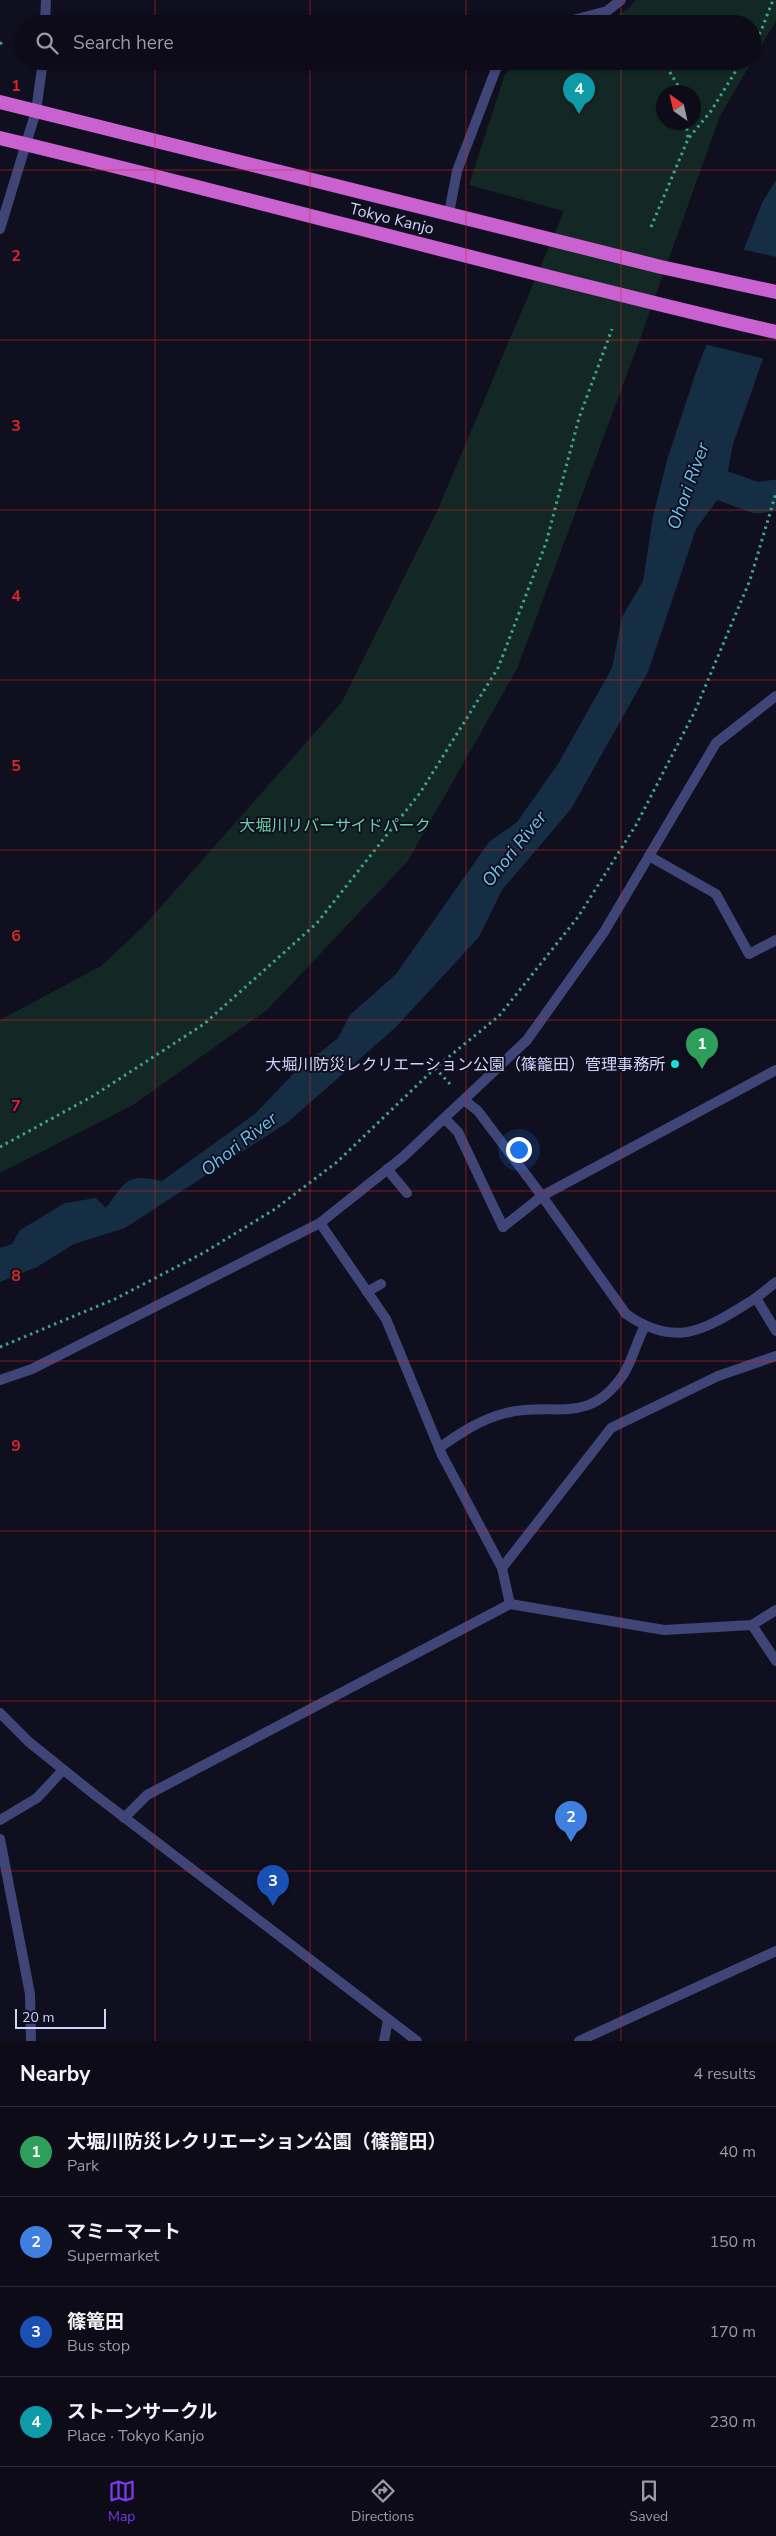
<!DOCTYPE html>
<meta charset="utf-8">
<style>
:root{--surface:#0c0b17;--page:#1a1924;--text:#f1f3f6;--muted:#9a9ba1;--line:#2c2b36;--accent:#7c3aed}
body{margin:0;font-family:"Nunito Sans","Noto Sans JP",sans-serif;background:var(--page);color:var(--text)}
.compass{position:absolute;left:656px;top:85px;width:45px;height:45px;border-radius:50%;background:var(--surface);box-shadow:0 1px 4px #0004;rotate:326deg}
.scale{position:absolute;left:15px;bottom:12px;width:91px;box-sizing:border-box;padding-left:5px;border:2px solid #d2d3fa;border-top:0;font-size:14px;line-height:18px;white-space:nowrap;color:#d2d3fa;-webkit-text-stroke:4px #100f1f;paint-order:stroke}
.you{position:absolute;left:518px;top:1149px;width:18px;height:18px;margin:-12px;border:4px solid #fff;border-radius:50%;background:#1a73e8;box-shadow:0 0 0 8px #1a73e833}
.badge{display:grid;place-items:center;width:32px;height:32px;border-radius:50%;background:var(--accent);color:#fff;font-size:16px;font-weight:700}
.pin{position:absolute;translate:-50% -41px;filter:drop-shadow(0 1px 2px #0008)}
.pin::after{content:'';position:absolute;top:26px;width:18px;height:15px;background:inherit;clip-path:polygon(0 0,100% 0,50% 100%)}
.list{margin:0;padding:0;list-style:none}
h2{display:flex;justify-content:space-between;align-items:center;height:65px;margin:0;padding:0 20px;font-size:21px}
h2 small{font-size:16px;font-weight:400;color:var(--muted)}
.list li{display:grid;grid-template-columns:32px 1fr auto;gap:15px;align-items:center;box-sizing:border-box;height:90px;padding:0 20px;border-top:1px solid var(--line)}
.list b{display:block;font-size:19px;white-space:nowrap}
.list p{margin:0;font-size:16px;white-space:nowrap;color:var(--muted)}
.list em{font-size:16px;font-style:normal;color:var(--muted)}
.icon{flex:none;width:28px;height:28px;fill:none;stroke:currentColor;stroke-width:2;stroke-linecap:round;stroke-linejoin:round}
.map{position:relative;flex:none;width:776px;height:2041px;overflow:hidden}
.search{position:absolute;background:var(--surface);box-shadow:0 1px 4px #0004;left:15px;right:15px;top:15px;height:55px;display:flex;align-items:center;gap:12px;box-sizing:border-box;padding:0 18px;border-radius:28px;color:var(--muted);font-size:19px}
.sheet{height:425px;background:var(--surface)}
nav{display:flex;justify-content:space-around;align-items:center;box-sizing:border-box;height:70px;border-top:1px solid var(--line);background:var(--surface);font-size:14px;color:var(--muted)}
nav a{display:grid;justify-items:center;gap:2px}
nav .on{color:var(--accent)}
.map>svg:first-child{display:block}
</style>
<div class="map">
<svg width="776" height="2041" viewBox="0 0 776 2041">
<rect width="100%" height="100%" fill="#100f1f"/>
<!-- green -->
<g fill="#132824" fill-rule="evenodd">
<polygon points="636,0 776,0 776,21 752,61 752,24 601,24 628,9"/>
<path d="M519,61H752L720,116L639,342L517,669L407,862L267,1010L133,1105L0,1173V1020L101,966L143,927L342,702L439,507L564,211L469,185L505,74ZM664,92H694V122H664Z"/>
</g>
<!-- water -->
<path fill="#152e43" d="M776,180V322L733,444L724,491L696,529L648,672L571,809L502,890L479,937L395,1028L288,1122L125,1228L74,1244L37,1267L0,1282V1248L12,1244L20,1230L65,1203L96,1198L106,1208C126,1181 127,1173 162,1181L255,1114L294,1073L338,1038L350,1015L396,974L489,842L517,822L558,764L612,668L622,617L643,581L653,516L668,457L697,369L762,203Z"/>
<!-- pier -->
<polygon fill="#100f1f" points="741,249 776,257 776,329 765,359 704,344"/>
<g fill="none" stroke-linecap="round" stroke-linejoin="round">
<!-- canal -->
<polyline stroke="#152e43" stroke-width="31" points="693,475 757,498 776,495"/>
<!-- path -->
<g stroke="#3ca48f" stroke-width="3" stroke-dasharray="2.5 4" stroke-linecap="butt">
<polyline points="0,44 5,40"/>
<polyline points="752,45 761,31 773,0"/>
<polyline points="663,61 682,92"/>
<polyline points="686,122 688,138"/>
<polyline points="651,227 688,139 711,111 742,61"/>
<polyline points="435,1068 450,1084"/>
<polyline points="0,1147 93,1096 204,1024 317,923 420,793 498,668 546,543 579,418 612,329"/>
<polyline points="0,1347 115,1299 205,1252 275,1209 337,1162 435,1068 499,1016 578,917 636,825 695,711 750,580 776,493"/>
</g>
<!-- service -->
<g stroke="#404578" stroke-width="10">
<polyline points="387,1169 407,1193"/>
<path d="M503,1227L542,1196L626,1314C679,1351 708,1327 756,1298L776,1331"/>
<polyline points="367,1292 381,1284"/>
<polyline points="752,1625 776,1661"/>
<polyline points="0,1839 30,1994 31,2041"/>
<polyline points="579,2041 776,1951"/>
</g>
<!-- minor -->
<g stroke="#404578" stroke-width="10">
<polyline points="558,24 607,11 621,0"/>
<polyline points="449,213 457,171 496,69 503,61"/>
<polyline points="649,856 716,894 749,954 776,940"/>
<polyline points="464,1100 478,1111 542,1196 776,1070"/>
<polyline points="444,1118 458,1132 503,1227"/>
<polyline points="320,1223 403,1157 527,1040 604,932 716,743 776,696"/>
<polyline points="756,1298 776,1282"/>
<polyline points="0,1380 32,1369 320,1223 386,1319 442,1455 502,1568"/>
<path d="M439,1448C460,1433 481,1419 506,1413C553,1401 588,1427 623,1375C633,1360 636,1342 645,1326"/>
<polyline points="510,1604 502,1568 611,1428 718,1376 776,1356"/>
<polyline points="124,1818 147,1795 510,1604 664,1630 752,1625 776,1610"/>
<polyline points="384,2041 388,2020"/>
</g>
<!-- tertiary -->
<g stroke="#404578" stroke-width="10">
<polyline points="45,24 46,0"/>
<polyline points="0,229 36,111 43,61"/>
<polyline points="0,1713 29,1742 95,1795 417,2041"/>
<polyline points="0,1820 37,1798 63,1770"/>
</g>
<!-- trunk -->
<g stroke="#c961d1" stroke-width="14">
<polyline points="0,102 661,267 776,292"/>
<path d="M0,138C259,200 516,272 776,332"/>
</g>
</g>
<!-- grid -->
<path fill="none" stroke="#d62828" stroke-width="1" stroke-opacity="0.55" d="M155,0V24M310,0V24M466,0V24M621,0V24M155,61V2041M310,61V2041M466,61V2041M621,61V2041M0,170H776M0,340H776M0,510H776M0,680H776M0,850H776M0,1020H776M0,1191H776M0,1361H776M0,1531H776M0,1701H776M0,1871H776"/>
<!-- markers -->
<circle fill="#1bddd5" stroke="#100f1f" stroke-width="2" cx="675" cy="1064" r="5"/>
<g text-anchor="middle" stroke-width="4" stroke-linejoin="round" paint-order="stroke">
<!-- street labels -->
<g font-size="16" fill="#d2d3fa" stroke="#100f1f">
<text transform="translate(392 218) rotate(14)" y="6">Tokyo Kanjo</text>
</g>
<!-- park labels -->
<g font-size="16" fill="#67d0a7" stroke="#100f1f">
<text x="335" y="831">大堀川リバーサイドパーク</text>
</g>
<!-- poi labels -->
<g font-size="16" fill="#d2d3fa" stroke="#100f1f" text-anchor="end">
<text x="665" y="1070">大堀川防災レクリエーション公園（篠籠田）管理事務所</text>
</g>
<!-- water labels -->
<g font-size="18" font-style="italic" fill="#6cc4ed" stroke="#100f1f">
<text transform="translate(688 486) rotate(-70)" y="6">Ohori River</text>
<text transform="translate(514 849) rotate(-51)" y="6">Ohori River</text>
<text transform="translate(239 1144) rotate(-38)" y="6">Ohori River</text>
</g>
</g>
<g font-size="16" text-anchor="middle" font-weight="bold" fill="#d62828" stroke="#100f1f" stroke-width="4" stroke-linejoin="round" paint-order="stroke">
<text x="16" y="91">1</text>
<text x="16" y="261">2</text>
<text x="16" y="431">3</text>
<text x="16" y="601">4</text>
<text x="16" y="771">5</text>
<text x="16" y="941">6</text>
<text x="16" y="1111">7</text>
<text x="16" y="1281">8</text>
<text x="16" y="1451">9</text>
</g>
</svg>
<svg class="compass" viewBox="-18 -18 36 36"><path d="M0-13l5 13h-10z" fill="#e53935"/><path d="M0 13l5-13h-10z" fill="#9a9ba1"/></svg>
<div class="scale">20 m</div>
<div class="you"></div>
<div class="pin badge" style="left:702px;top:1069px;background:#2e9e5b">1</div>
<div class="pin badge" style="left:571px;top:1842px;background:#3f7fe0">2</div>
<div class="pin badge" style="left:273px;top:1906px;background:#1a4fb4">3</div>
<div class="pin badge" style="left:579px;top:114px;background:#0f9aa8">4</div>
<div class="search"><svg class="icon" aria-label="search" viewBox="0 0 24 24"><circle cx="10" cy="10" r="6"/><path d="M15 15l6 6"/></svg>Search here</div>
</div>
<section class="sheet">
<h2>Nearby<small>4 results</small></h2>
<ul class="list">
<li><span class="badge" style="background:#2e9e5b">1</span><div><b>大堀川防災レクリエーション公園（篠籠田）</b><p>Park</p></div><em>40 m</em></li>
<li><span class="badge" style="background:#3f7fe0">2</span><div><b>マミーマート</b><p>Supermarket</p></div><em>150 m</em></li>
<li><span class="badge" style="background:#1a4fb4">3</span><div><b>篠篭田</b><p>Bus stop</p></div><em>170 m</em></li>
<li><span class="badge" style="background:#0f9aa8">4</span><div><b>ストーンサークル</b><p>Place · Tokyo Kanjo</p></div><em>230 m</em></li>
</ul>
</section>
<nav>
<a class="on"><svg class="icon" aria-label="map" viewBox="0 0 24 24"><path d="M3 6l6-2 6 2 6-2v14l-6 2-6-2-6 2zM9 4v14M15 6v14"/></svg>Map</a>
<a><svg class="icon" aria-label="directions" viewBox="0 0 24 24"><path d="M12 3l9 9-9 9-9-9zM9 14v-3h6M13 9l2 2-2 2"/></svg>Directions</a>
<a><svg class="icon" aria-label="saved" viewBox="0 0 24 24"><path d="M7 4h10v16l-5-4-5 4z"/></svg>Saved</a>
</nav>
